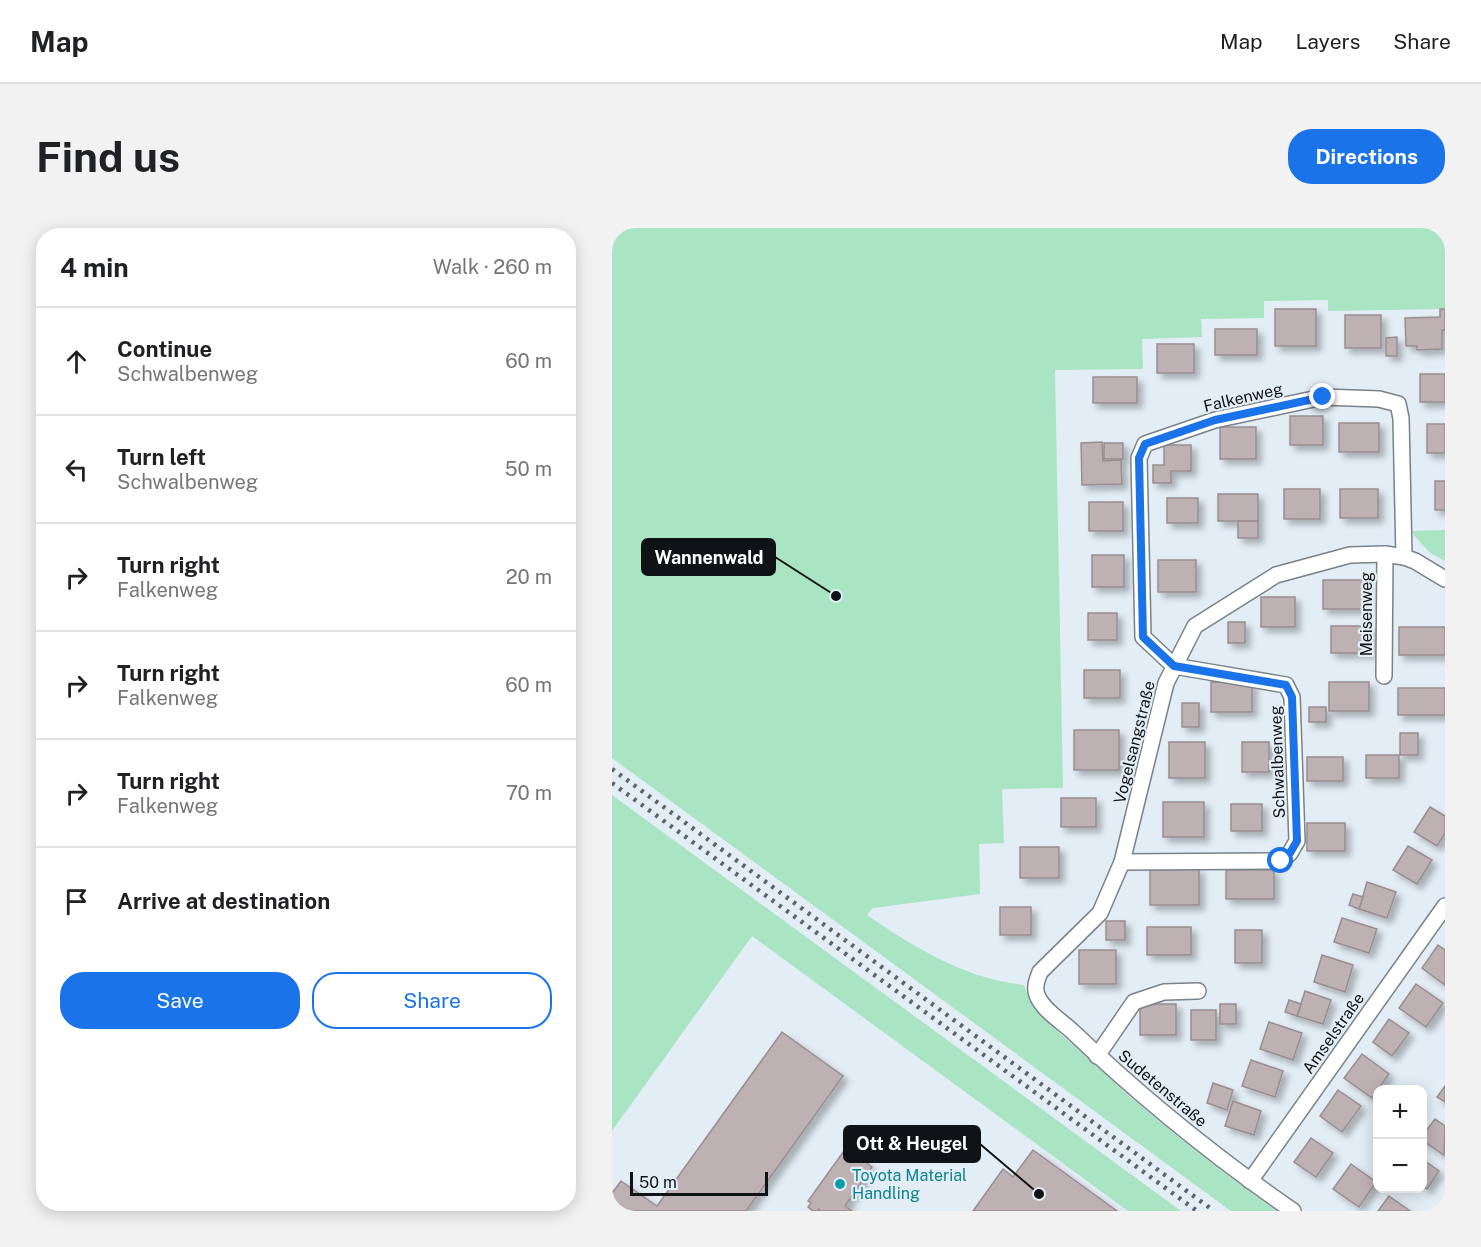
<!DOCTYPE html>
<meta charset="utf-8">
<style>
:root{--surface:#fff;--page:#f2f2f2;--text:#202124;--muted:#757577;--line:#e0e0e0;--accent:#1a73e8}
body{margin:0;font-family:"Public Sans",sans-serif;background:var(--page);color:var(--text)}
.controls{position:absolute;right:18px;bottom:18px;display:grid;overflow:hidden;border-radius:12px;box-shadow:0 3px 15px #0003}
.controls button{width:54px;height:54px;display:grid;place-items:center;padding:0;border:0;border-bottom:2px solid var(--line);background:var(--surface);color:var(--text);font:30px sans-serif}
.scale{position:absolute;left:18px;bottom:15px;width:138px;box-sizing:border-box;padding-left:6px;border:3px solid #101316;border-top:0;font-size:16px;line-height:21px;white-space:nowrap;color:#101316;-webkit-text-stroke:4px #e3edf5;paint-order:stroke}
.stop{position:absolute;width:18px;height:18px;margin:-14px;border:4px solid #1a73e8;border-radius:50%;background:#fff}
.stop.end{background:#1a73e8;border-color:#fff;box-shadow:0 2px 6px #0008}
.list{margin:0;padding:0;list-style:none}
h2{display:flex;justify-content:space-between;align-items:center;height:78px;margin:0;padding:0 24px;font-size:26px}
h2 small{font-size:20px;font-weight:400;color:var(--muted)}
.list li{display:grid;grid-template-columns:39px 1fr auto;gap:18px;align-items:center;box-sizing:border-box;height:108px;padding:0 24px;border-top:2px solid var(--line)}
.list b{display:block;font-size:22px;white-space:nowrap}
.list p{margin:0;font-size:20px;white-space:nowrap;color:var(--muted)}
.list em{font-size:20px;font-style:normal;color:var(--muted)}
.actions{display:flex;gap:12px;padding:18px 24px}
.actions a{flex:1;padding:14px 0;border:2px solid var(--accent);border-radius:24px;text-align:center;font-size:21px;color:var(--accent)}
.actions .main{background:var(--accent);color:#fff}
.icon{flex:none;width:33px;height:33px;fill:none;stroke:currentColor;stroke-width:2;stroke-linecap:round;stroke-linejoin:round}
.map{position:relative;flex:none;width:833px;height:983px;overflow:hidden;border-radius:24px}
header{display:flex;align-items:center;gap:36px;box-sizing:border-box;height:84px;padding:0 30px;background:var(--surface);border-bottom:2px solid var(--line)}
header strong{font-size:28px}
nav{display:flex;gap:33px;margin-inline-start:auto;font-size:21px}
.intro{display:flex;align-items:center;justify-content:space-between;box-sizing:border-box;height:144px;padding:0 36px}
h1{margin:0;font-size:42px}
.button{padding:15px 27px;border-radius:24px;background:var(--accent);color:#fff;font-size:21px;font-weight:700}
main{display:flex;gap:36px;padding:0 36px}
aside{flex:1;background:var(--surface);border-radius:24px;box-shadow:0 3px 15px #0003}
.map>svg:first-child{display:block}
</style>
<header>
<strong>Map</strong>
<nav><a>Map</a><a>Layers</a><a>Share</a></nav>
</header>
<div class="intro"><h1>Find us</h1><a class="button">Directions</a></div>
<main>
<aside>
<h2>4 min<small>Walk · 260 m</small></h2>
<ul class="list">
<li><svg class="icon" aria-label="ahead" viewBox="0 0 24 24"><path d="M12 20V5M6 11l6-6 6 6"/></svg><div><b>Continue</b><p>Schwalbenweg</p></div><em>60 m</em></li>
<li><svg class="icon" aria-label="left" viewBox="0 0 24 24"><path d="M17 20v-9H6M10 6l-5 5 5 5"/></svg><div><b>Turn left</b><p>Schwalbenweg</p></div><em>50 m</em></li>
<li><svg class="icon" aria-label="right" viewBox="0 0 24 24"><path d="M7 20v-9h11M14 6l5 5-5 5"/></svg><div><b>Turn right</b><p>Falkenweg</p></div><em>20 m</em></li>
<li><svg class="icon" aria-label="right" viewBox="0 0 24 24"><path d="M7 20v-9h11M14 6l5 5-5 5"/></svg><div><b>Turn right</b><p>Falkenweg</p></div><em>60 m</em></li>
<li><svg class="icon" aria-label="right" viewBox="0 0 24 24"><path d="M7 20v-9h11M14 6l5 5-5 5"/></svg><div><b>Turn right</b><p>Falkenweg</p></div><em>70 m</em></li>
<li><svg class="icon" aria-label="arrive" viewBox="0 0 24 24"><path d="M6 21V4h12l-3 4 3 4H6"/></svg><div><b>Arrive at destination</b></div></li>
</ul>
<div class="actions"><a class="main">Save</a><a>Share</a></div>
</aside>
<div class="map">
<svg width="833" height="983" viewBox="0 0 833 983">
<defs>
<filter id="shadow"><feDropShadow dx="5" dy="5" stdDeviation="3" flood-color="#0004"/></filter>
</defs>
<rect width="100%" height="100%" fill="#e3edf5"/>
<!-- green -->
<g fill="#a9e5c2">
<path d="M0,0H833V81L716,83V72L652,73V90L589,91L590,109L530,111L531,141L443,142L451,560L390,561L392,615L367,616L368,666L261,680L255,687C301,719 354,751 412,757C421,785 446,803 467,822C529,881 595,934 665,983H619L0,530Z"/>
<polygon points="833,302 833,333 818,325 798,303"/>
<polygon points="0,567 569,983 516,983 140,708 0,903"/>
</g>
<!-- building -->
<g fill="#bdb1b4" stroke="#998d90" stroke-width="1.5" filter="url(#shadow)">
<rect x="663" y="81" width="41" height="37"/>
<polygon points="828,81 833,81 833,102 830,102 830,121 805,122 805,118 794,118 793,90 828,89"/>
<rect x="733" y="87" width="36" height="33"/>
<rect x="603" y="101" width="42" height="26"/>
<polygon points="785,109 785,128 774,128 774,110"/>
<rect x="545" y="116" width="37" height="29"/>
<rect x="808" y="146" width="25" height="28"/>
<rect x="481" y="149" width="44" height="26"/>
<rect x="678" y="188" width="33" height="29"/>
<rect x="727" y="195" width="40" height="29"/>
<rect x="815" y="196" width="18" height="29"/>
<rect x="608" y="199" width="36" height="32"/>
<polygon points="490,214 491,233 509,232 510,256 470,257 469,215"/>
<rect x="492" y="215" width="19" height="16"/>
<polygon points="552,217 579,217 579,243 559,243 559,255 541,255 541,237 552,237"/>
<rect x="823" y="253" width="10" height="29"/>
<rect x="672" y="261" width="36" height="30"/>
<rect x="728" y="261" width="38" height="29"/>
<rect x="606" y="266" width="40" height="27"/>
<rect x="555" y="270" width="31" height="25"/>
<rect x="477" y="274" width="34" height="29"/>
<rect x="626" y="293" width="20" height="17"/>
<rect x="480" y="327" width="32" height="32"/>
<rect x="546" y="332" width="38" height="32"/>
<rect x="711" y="352" width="43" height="29"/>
<rect x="649" y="369" width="34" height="30"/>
<rect x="476" y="385" width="29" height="27"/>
<rect x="616" y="394" width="17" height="21"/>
<rect x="719" y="398" width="40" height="27"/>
<rect x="787" y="399" width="46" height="28"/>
<rect x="472" y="442" width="36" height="28"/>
<rect x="599" y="454" width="41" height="30"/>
<rect x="717" y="454" width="40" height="29"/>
<rect x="786" y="460" width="47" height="27"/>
<rect x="570" y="475" width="17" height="24"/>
<rect x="697" y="479" width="17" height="15"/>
<rect x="462" y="502" width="45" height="40"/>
<rect x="788" y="505" width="18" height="22"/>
<rect x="557" y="514" width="36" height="36"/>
<rect x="630" y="514" width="27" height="30"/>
<rect x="754" y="527" width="33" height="23"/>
<rect x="695" y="529" width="36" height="24"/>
<rect x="449" y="570" width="35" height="29"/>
<rect x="551" y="574" width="41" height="35"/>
<rect x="619" y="576" width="31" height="27"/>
<polygon points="818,579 833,588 833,605 825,618 802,604"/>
<rect x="695" y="595" width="38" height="28"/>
<polygon points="796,618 820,632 805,656 781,642"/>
<rect x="408" y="619" width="39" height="31"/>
<rect x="538" y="641" width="49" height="36"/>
<rect x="614" y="642" width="48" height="29"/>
<polygon points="755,654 784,664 775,690 747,681"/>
<polygon points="741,666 751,669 747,681 737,677"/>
<rect x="388" y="679" width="31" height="28"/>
<polygon points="730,690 765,701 757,725 722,714"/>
<rect x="494" y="693" width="19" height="19"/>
<rect x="535" y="699" width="44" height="28"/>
<rect x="623" y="702" width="27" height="33"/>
<polygon points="826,717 833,722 833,757 810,740"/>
<rect x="467" y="722" width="37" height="34"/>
<polygon points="710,727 741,737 733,764 702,754"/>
<polygon points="804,756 831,775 814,799 787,780"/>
<polygon points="693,763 719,772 711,796 685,788"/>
<polygon points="677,772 689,776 685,788 673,784"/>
<rect x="528" y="776" width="36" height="31"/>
<rect x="608" y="776" width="16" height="20"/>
<rect x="579" y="782" width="25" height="30"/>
<polygon points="777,791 797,805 780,828 761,814"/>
<polygon points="657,794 690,805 681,832 648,821"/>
<polygon points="170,804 231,848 134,983 0,983 0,965 9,953 45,978"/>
<polygon points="750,826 777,846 760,870 732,850"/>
<polygon points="639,832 671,843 663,869 630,858"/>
<polygon points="601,855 621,862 615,882 595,875"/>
<polygon points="833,858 833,874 825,869"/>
<polygon points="726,862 749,878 730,904 708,888"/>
<polygon points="621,873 649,883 642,907 613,898"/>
<polygon points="823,891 833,898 832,927 810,912 810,908"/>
<polygon points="699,910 721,925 704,949 682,934"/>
<polygon points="234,920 260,939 233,978 240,983 208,983 207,981 205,983 201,983 196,979 199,975 196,973"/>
<polygon points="421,922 505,983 361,983 391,941 401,949"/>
<polygon points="810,931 827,943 815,961 810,958"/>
<polygon points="739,936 764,954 747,979 721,961"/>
<polygon points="777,968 798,983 766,983"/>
</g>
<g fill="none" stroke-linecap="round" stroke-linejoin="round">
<!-- street casing -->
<g stroke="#798189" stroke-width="18">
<g id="street">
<polyline points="772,448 773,326"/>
<polyline points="510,634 669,633 678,625 685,613 680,469 674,457 562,438 531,409 527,230 533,216 603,192 711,169 767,171 786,176 789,190 792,329"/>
<polyline points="485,828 522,774 552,764 586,763"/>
<polyline points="638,953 833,678"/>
<path d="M681,983C603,929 529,869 460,803C449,793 430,781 425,767C422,759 425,752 428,744L488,685L510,634L554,455L583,398L664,347L738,327L773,326L792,329L803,333L833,351"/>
</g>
</g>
<!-- street -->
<use href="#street" stroke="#fff" stroke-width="15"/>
<!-- rail -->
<g stroke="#5d6367" stroke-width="4.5" stroke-dasharray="3 6" stroke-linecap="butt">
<polyline points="0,541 602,983"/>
<polyline points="0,555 585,983"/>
</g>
</g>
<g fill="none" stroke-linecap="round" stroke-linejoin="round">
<!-- route -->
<polyline stroke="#1a73e8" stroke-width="8" points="669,633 678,625 685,613 680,469 674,457 562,438 531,409 527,230 533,216 603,192 711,169"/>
</g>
<!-- markers -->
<circle fill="#0f9aa8" stroke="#e3edf5" stroke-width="2" cx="228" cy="956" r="6"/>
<g text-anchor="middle" stroke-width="4.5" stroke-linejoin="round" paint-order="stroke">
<!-- street labels -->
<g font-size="16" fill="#101316" stroke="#e3edf5">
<text transform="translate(631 169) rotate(-13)" y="6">Falkenweg</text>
<text transform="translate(754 386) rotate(-90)" y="6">Meisenweg</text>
<text transform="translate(522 514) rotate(-76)" y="6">Vogelsangstraße</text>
<text transform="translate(665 534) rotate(-92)" y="6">Schwalbenweg</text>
<text transform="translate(721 805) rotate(-55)" y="6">Amselstraße</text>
<text transform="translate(551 860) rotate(40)" y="6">Sudetenstraße</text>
</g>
<!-- culture labels -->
<g font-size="16" fill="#0d838f" stroke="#e3edf5" text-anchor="start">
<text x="240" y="953">Toyota Material<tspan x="240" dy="18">Handling</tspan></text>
</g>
</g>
<!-- callouts -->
<path fill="none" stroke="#101316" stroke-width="2" d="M224 368L163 329M427 966L368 916"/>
<g fill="#101316" stroke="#e3edf5" stroke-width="2">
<circle cx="224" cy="368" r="6"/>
<circle cx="427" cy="966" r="6"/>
</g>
<g fill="#101316" stroke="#101316" stroke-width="2">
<rect x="30" y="311" width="133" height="36" rx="6"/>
<rect x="232" y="898" width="136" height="36" rx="6"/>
</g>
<g font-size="18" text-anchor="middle" font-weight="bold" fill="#fff">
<text x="97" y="336">Wannenwald</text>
<text x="300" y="922">Ott &amp; Heugel</text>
</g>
</svg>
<div class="controls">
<button>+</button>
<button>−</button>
</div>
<div class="scale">50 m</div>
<div class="stop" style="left:669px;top:633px"></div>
<div class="stop end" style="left:711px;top:169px"></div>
</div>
</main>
